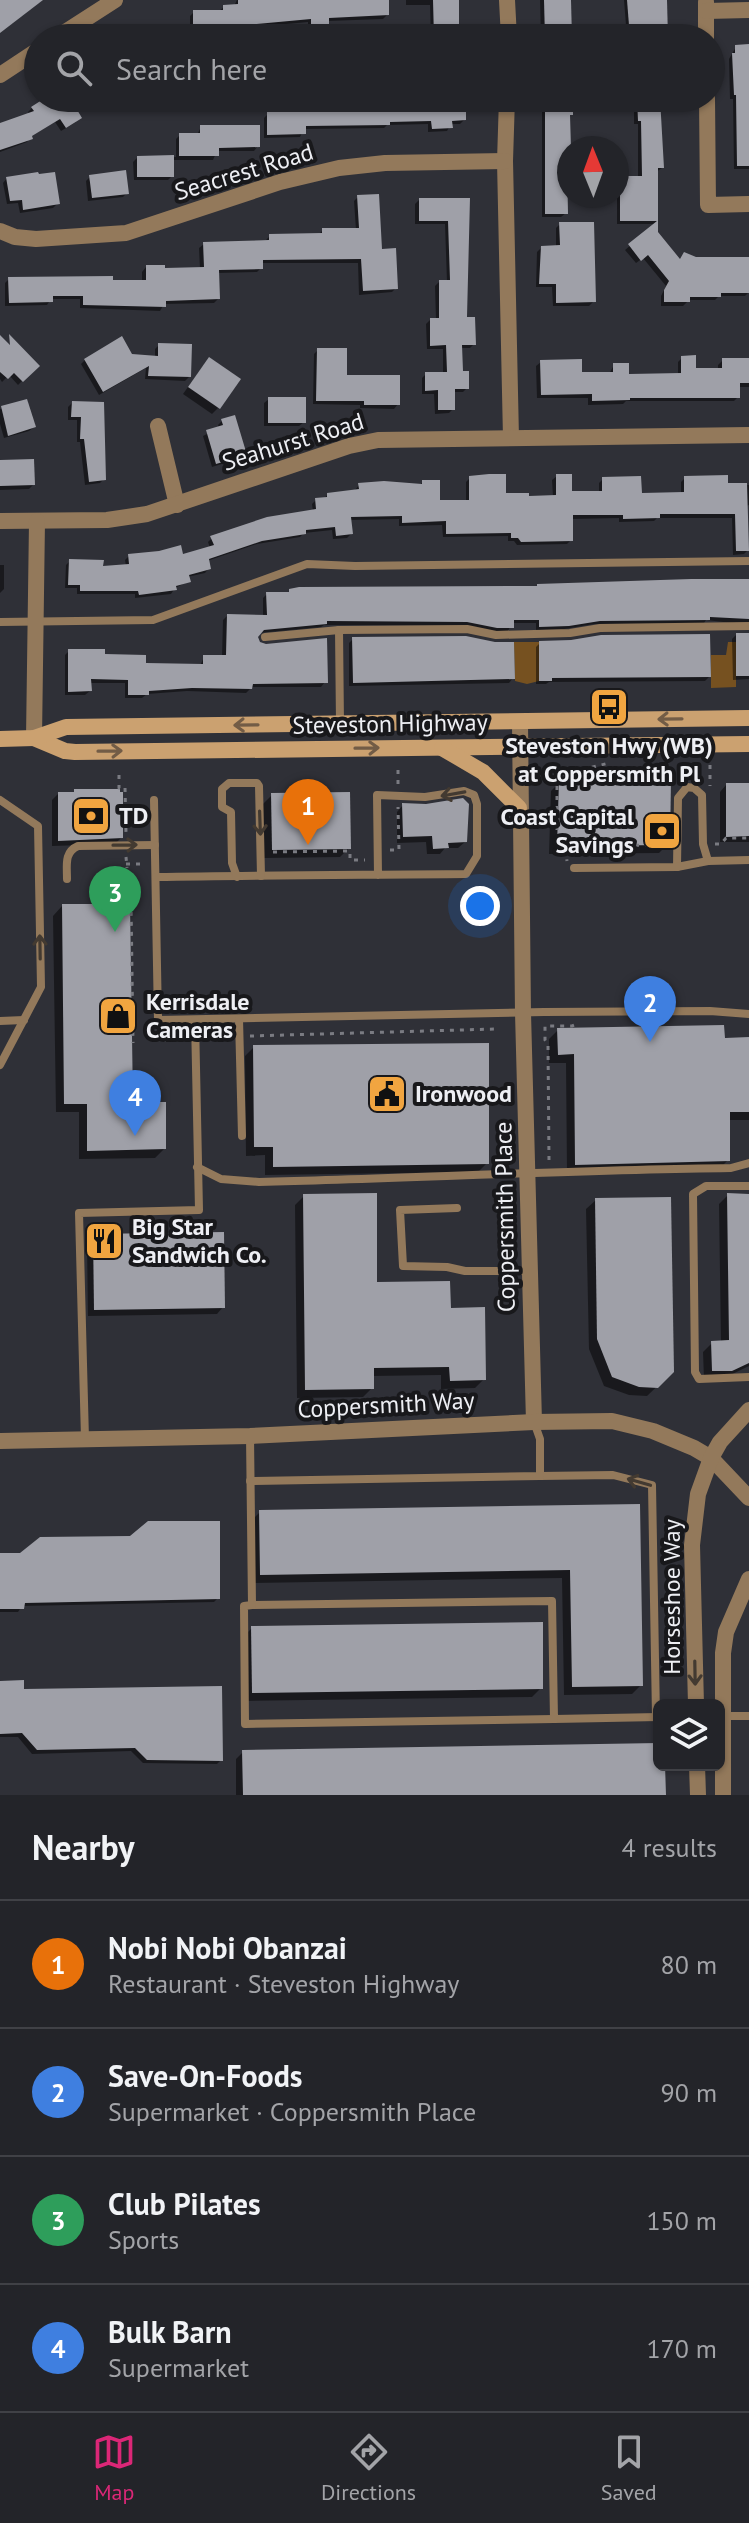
<!DOCTYPE html>
<meta charset="utf-8">
<style>
:root{--surface:#232429;--page:#2f3035;--text:#f1f3f6;--muted:#a3a4a8;--line:#404146;--accent:#db2777}
body{margin:0;font-family:"PT Sans",sans-serif;background:var(--page);color:var(--text)}
.controls{position:absolute;right:24px;bottom:24px;display:grid;overflow:hidden;border-radius:12px;box-shadow:0 2px 6px #0004}
.controls button{width:72px;height:72px;display:grid;place-items:center;padding:0;border:0;border-bottom:2px solid var(--line);background:var(--surface);color:var(--text);font:40px sans-serif}
.compass{position:absolute;left:557px;top:136px;width:72px;height:72px;border-radius:50%;background:var(--surface);box-shadow:0 2px 6px #0004;rotate:359deg}
.you{position:absolute;left:480px;top:906px;width:28px;height:28px;margin:-20px;border:6px solid #fff;border-radius:50%;background:#1a73e8;box-shadow:0 0 0 12px #1a73e833}
.badge{display:grid;place-items:center;width:52px;height:52px;border-radius:50%;background:var(--accent);color:#fff;font-size:26px;font-weight:700}
.pin{position:absolute;translate:-50% -66px;filter:drop-shadow(0 2px 4px #0008)}
.pin::after{content:'';position:absolute;top:42px;width:28px;height:24px;background:inherit;clip-path:polygon(0 0,100% 0,50% 100%)}
.list{margin:0;padding:0;list-style:none}
h2{display:flex;justify-content:space-between;align-items:center;height:104px;margin:0;padding:0 32px;font-size:34px}
h2 small{font-size:26px;font-weight:400;color:var(--muted)}
.list li{display:grid;grid-template-columns:52px 1fr auto;gap:24px;align-items:center;box-sizing:border-box;height:128px;padding:0 32px;border-top:2px solid var(--line)}
.list b{display:block;font-size:30px;white-space:nowrap}
.list p{margin:0;font-size:26px;white-space:nowrap;color:var(--muted)}
.list em{font-size:26px;font-style:normal;color:var(--muted)}
.icon{flex:none;width:44px;height:44px;fill:none;stroke:currentColor;stroke-width:2;stroke-linecap:round;stroke-linejoin:round}
.map{position:relative;flex:none;width:749px;height:1795px;overflow:hidden}
.search{position:absolute;background:var(--surface);box-shadow:0 2px 6px #0004;left:24px;right:24px;top:24px;height:88px;display:flex;align-items:center;gap:20px;box-sizing:border-box;padding:0 28px;border-radius:44px;color:var(--muted);font-size:30px}
.sheet{height:616px;background:var(--surface)}
nav{display:flex;justify-content:space-around;align-items:center;box-sizing:border-box;height:112px;border-top:2px solid var(--line);background:var(--surface);font-size:22px;color:var(--muted)}
nav a{display:grid;justify-items:center;gap:4px}
nav .on{color:var(--accent)}
.map>svg:first-child{display:block}
</style>
<div class="map">
<svg width="749" height="1795" viewBox="0 0 749 1795">
<rect width="100%" height="100%" fill="#2f3037"/>
<!-- garden -->
<g fill="#765120">
<polygon points="514,642 539,642 539,681 527,684 515,681"/>
<polygon points="728,642 736,642 736,687 711,688 711,655 726,655"/>
</g>
<!-- shadow -->
<g fill="#0007">
<polygon points="237,0 387,0 387,15 383,19 327,21 323,27 308,28 308,22 212,31 212,38 140,38 175,28 190,29 190,16 194,12 218,12 224,7 234,6"/>
<polygon points="406,0 457,0 457,26 463,38 431,38 430,5 406,5"/>
<polygon points="540,0 569,0 570,38 541,38"/>
<polygon points="624,0 666,0 667,38 627,38"/>
<polygon points="749,46 749,169 734,169 733,99 730,99 729,59 736,47"/>
<polygon points="49,98 88,98 74,109 76,122 61,131 55,122 30,137 27,142 0,152 0,125 30,115 28,112 32,108"/>
<polygon points="354,98 388,98 388,106 428,104 428,98 457,98 464,120 460,124 451,124 447,131 428,132 428,124 387,125 384,128 304,129 300,137 264,138 264,118 268,114 308,114 308,109 312,105 355,103"/>
<polygon points="542,98 571,98 571,114 568,117 569,160 565,164 566,213 561,217 542,217"/>
<polygon points="634,98 659,98 662,168 656,172 656,232 679,261 696,259 749,270 749,292 745,296 719,296 715,300 689,300 683,306 661,306 661,296 666,286 643,258 636,263 625,250 656,224 617,224 617,192 620,182 624,178 638,178 638,124 634,124"/>
<polygon points="201,127 258,146 254,151 217,151 213,160 172,160 172,176 168,180 134,180 133,162 137,158 176,157 176,139 180,135 197,135"/>
<polygon points="90,177 127,193 123,197 88,201 86,181"/>
<polygon points="7,178 57,204 53,208 20,213 18,203 7,204 3,183"/>
<polygon points="358,197 396,288 392,292 359,295 358,263 261,263 261,268 257,272 217,273 218,299 214,303 164,304 160,311 80,308 80,299 51,299 47,305 5,306 5,283 9,279 142,282 142,272 146,267 163,270 200,269 199,248 204,244 266,240 270,236 318,235 323,230 356,230 354,201"/>
<polygon points="419,200 468,200 464,319 474,344 470,348 460,348 461,373 467,388 463,392 453,392 453,409 449,413 435,414 434,394 422,394 422,378 426,374 443,374 443,349 427,349 426,324 430,320 436,320 435,286 439,282 447,282 445,224 415,224 415,204"/>
<polygon points="560,224 593,302 589,306 553,306 552,287 536,287 537,252 541,248 556,247 556,228"/>
<polygon points="0,338 37,366 18,385 9,375 2,382 0,379"/>
<polygon points="159,345 189,377 185,381 145,379 146,368 99,395 81,364 85,360 131,356 155,357 155,349"/>
<polygon points="318,350 345,377 398,404 394,409 360,408 360,405 313,404 314,354"/>
<polygon points="682,358 694,370 718,370 718,365 723,360 749,360 749,387 738,387 738,397 734,401 626,401 623,404 588,405 588,398 537,398 536,366 541,362 580,374 609,374 614,365 627,376 678,375 678,362"/>
<polygon points="203,366 218,408 212,414 183,394"/>
<polygon points="269,399 304,422 299,426 264,426 264,403"/>
<polygon points="26,401 34,427 29,431 4,438 0,424 0,409"/>
<polygon points="72,403 102,404 104,479 100,483 85,485 80,442 77,442 77,420 68,420 68,407"/>
<polygon points="222,421 245,454 241,458 212,467 203,436 219,428 218,425"/>
<polygon points="0,462 33,485 29,489 0,490"/>
<polygon points="557,476 571,493 599,493 599,483 603,479 640,495 681,494 681,482 685,478 726,485 749,485 749,505 746,506 748,550 744,554 733,555 732,518 657,518 654,521 619,522 619,518 571,519 571,540 567,544 517,545 514,541 508,541 508,536 443,537 442,525 399,526 399,519 349,520 351,534 347,538 333,539 332,530 304,533 300,537 257,544 207,561 209,568 205,573 187,577 189,581 175,588 171,594 135,598 135,594 77,594 77,588 65,588 66,565 70,561 101,568 126,566 125,560 129,556 182,556 210,548 208,542 212,538 313,511 312,504 316,500 323,500 328,494 355,490 359,485 419,486 423,482 438,502 466,502 466,482 470,478 504,495 527,498 553,497 552,480"/>
<polygon points="0,565 4,565 4,589 0,593"/>
<polygon points="749,580 749,625 706,620 704,623 594,624 564,629 536,630 536,623 512,623 508,631 492,631 462,625 324,625 321,627 258,633 256,636 258,643 325,682 321,687 252,687 246,693 187,691 147,694 142,698 125,698 125,683 89,683 90,691 85,695 65,695 65,655 69,651 144,665 200,666 204,657 222,657 223,620 227,616 263,617 263,598 267,594 287,594 290,591 536,588"/>
<polygon points="749,634 749,679 733,680 732,639 736,635"/>
<polygon points="353,639 513,678 509,683 349,686 349,643"/>
<polygon points="540,643 709,677 705,681 549,682 546,684 536,684 536,647"/>
<polygon points="560,782 668,844 659,853 549,854 551,791"/>
<polygon points="726,785 749,785 749,842 720,842 720,792"/>
<polygon points="58,794 121,838 115,844 52,846 52,800"/>
<polygon points="272,795 349,848 340,857 264,858 263,804"/>
<polygon points="403,805 465,842 458,848 445,848 440,854 427,854 426,842 397,843 397,812"/>
<polygon points="62,906 131,1104 164,1149 155,1158 79,1159 79,1112 56,1112 53,916"/>
<polygon points="558,1030 749,1039 749,1120 728,1120 728,1160 719,1169 567,1173 566,1063 549,1063 549,1039"/>
<polygon points="254,1047 487,1163 478,1172 265,1175 265,1155 246,1156 245,1056"/>
<polygon points="728,1195 749,1196 749,1366 722,1379 704,1379 703,1352 712,1343 721,1343 719,1204"/>
<polygon points="304,1196 375,1284 449,1310 484,1379 475,1388 441,1389 441,1375 372,1376 372,1388 363,1397 297,1398 295,1205"/>
<polygon points="596,1200 672,1372 647,1396 629,1395 604,1386 589,1349 586,1209"/>
<polygon points="94,1236 223,1307 217,1314 88,1316 87,1243"/>
<polygon points="638,1506 641,1685 632,1694 564,1695 562,1578 252,1583 251,1521 260,1512"/>
<polygon points="0,1555 218,1598 214,1602 22,1606 18,1612 0,1612"/>
<polygon points="252,1628 541,1688 532,1697 244,1701 243,1637"/>
<polygon points="0,1683 23,1691 221,1760 217,1764 143,1763 131,1751 32,1754 18,1737 0,1737"/>
<polygon points="659,1745 659,1765 663,1765 664,1795 236,1795 236,1759 243,1752"/>
</g>
<!-- building -->
<g fill="#9fa0a8">
<polygon points="0,0 43,0 0,33"/>
<polygon points="238,0 389,0 389,15 329,18 329,24 311,24 311,19 214,28 214,38 193,38 193,10 223,10 223,5 238,4"/>
<polygon points="433,0 459,0 459,24 465,24 465,38 434,38"/>
<polygon points="544,0 571,0 572,38 545,38"/>
<polygon points="627,0 667,0 668,38 630,38"/>
<polygon points="749,44 749,166 737,166 736,95 734,95 732,53 735,53 735,45"/>
<polygon points="45,98 70,98 82,118 66,128 60,119 32,136 33,139 0,150 0,123 34,111 31,107"/>
<polygon points="358,98 390,98 390,104 466,99 466,120 452,121 453,128 432,129 431,121 390,122 390,125 306,126 306,134 267,135 267,112 312,112 311,103 358,101"/>
<polygon points="545,98 573,98 573,115 570,115 571,148 567,160 568,214 545,214"/>
<polygon points="637,98 660,98 664,168 658,168 658,232 680,259 684,252 696,257 749,257 749,293 721,293 721,297 690,297 690,302 664,302 664,290 669,281 648,255 641,261 628,244 657,221 620,221 620,186 623,186 623,176 642,176 641,121 638,121"/>
<polygon points="200,125 260,125 260,147 219,148 219,156 179,156 179,133 200,133"/>
<polygon points="174,155 174,177 137,177 137,156"/>
<polygon points="126,170 129,194 92,198 89,175"/>
<polygon points="38,172 39,174 55,172 60,204 23,210 22,200 10,201 6,177"/>
<polygon points="379,194 382,249 396,248 398,289 363,291 361,259 263,260 263,269 219,270 220,299 166,301 166,307 83,305 83,296 53,296 53,302 9,303 8,277 113,276 113,280 146,280 146,265 165,265 165,268 204,267 203,242 269,240 269,234 322,233 322,228 359,228 357,195"/>
<polygon points="419,198 470,198 467,317 475,317 476,345 462,345 463,371 469,371 469,389 455,389 455,410 438,410 438,390 425,391 425,372 447,372 446,345 430,346 430,318 439,318 439,280 450,280 448,221 419,221"/>
<polygon points="559,222 594,222 596,302 556,303 556,284 539,284 541,246 560,245"/>
<polygon points="9,334 40,366 23,382 14,373 8,379 0,372 0,335 10,345"/>
<polygon points="122,336 132,354 158,356 158,343 192,344 191,377 148,376 149,366 103,392 84,359"/>
<polygon points="317,348 347,348 347,375 400,375 400,405 364,405 364,401 316,401"/>
<polygon points="696,355 696,368 722,368 722,358 749,358 749,383 740,383 740,398 630,398 630,400 592,401 592,394 541,395 540,360 582,359 582,372 613,372 613,363 629,363 629,374 681,373 681,356"/>
<polygon points="209,357 241,379 220,409 188,387"/>
<rect x="268" y="397" width="38" height="26"/>
<polygon points="27,399 36,427 8,436 1,406"/>
<polygon points="72,401 104,402 106,480 89,482 84,439 80,439 81,417 71,417"/>
<polygon points="235,415 247,455 216,464 206,430 223,425 221,419"/>
<polygon points="34,459 35,485 0,486 0,460"/>
<polygon points="489,474 506,474 506,493 529,493 529,496 556,495 556,474 572,474 572,491 602,491 602,477 641,476 642,493 684,492 684,476 728,475 728,483 747,483 749,551 736,551 735,514 660,514 660,518 623,519 623,515 573,515 573,541 521,542 518,538 511,538 511,533 446,534 446,521 402,523 402,516 351,517 353,534 336,536 335,527 306,530 306,534 262,541 209,559 211,569 189,575 191,582 176,586 177,590 139,595 138,591 80,591 80,585 68,585 69,559 104,560 103,566 129,564 128,554 159,551 181,545 183,554 214,545 210,536 267,517 316,509 315,498 327,497 327,493 359,489 358,483 384,481 422,484 422,480 440,480 440,500 469,500 469,476"/>
<polygon points="691,579 749,579 749,619 710,617 710,620 600,621 569,626 539,627 539,620 514,620 514,628 497,628 467,622 327,621 327,624 264,630 258,637 260,642 266,644 327,638 328,683 253,684 252,689 192,688 149,691 149,695 128,695 128,680 91,679 92,691 68,692 68,649 105,649 105,654 146,655 146,663 203,664 203,655 226,655 227,614 267,615 266,592 289,592 289,589 299,587 537,586 537,584"/>
<rect x="736" y="633" width="13" height="43"/>
<polygon points="710,634 711,677 552,678 552,681 539,681 539,641 571,640 601,635"/>
<polygon points="466,636 495,642 514,642 515,679 353,683 352,637"/>
<polygon points="671,779 670,845 557,846 559,780"/>
<polygon points="726,783 749,783 749,836 726,837"/>
<polygon points="74,789 120,789 120,792 123,792 123,838 58,841 58,792 74,792"/>
<polygon points="350,792 351,849 272,850 271,793"/>
<polygon points="463,798 469,804 467,842 448,843 449,848 433,849 432,836 403,837 402,803 426,804"/>
<polygon points="62,904 130,904 133,1102 166,1102 166,1149 87,1151 87,1104 64,1104"/>
<polygon points="724,1025 725,1038 749,1037 749,1112 730,1112 730,1161 575,1165 574,1054 558,1055 557,1028"/>
<polygon points="489,1043 489,1164 273,1167 273,1147 254,1147 253,1045"/>
<polygon points="377,1193 377,1282 450,1281 451,1308 485,1307 486,1380 450,1381 449,1367 374,1368 374,1389 305,1390 303,1194"/>
<polygon points="727,1193 749,1194 749,1363 732,1371 712,1371 711,1341 729,1340"/>
<polygon points="671,1197 674,1372 658,1388 639,1387 612,1377 597,1339 595,1198"/>
<polygon points="224,1232 225,1308 94,1310 93,1234"/>
<polygon points="640,1504 643,1686 572,1687 570,1570 260,1575 259,1510"/>
<polygon points="148,1521 220,1521 220,1599 25,1603 24,1609 0,1609 0,1553 20,1553 40,1537 130,1536"/>
<polygon points="543,1622 543,1689 252,1693 251,1626"/>
<polygon points="24,1680 24,1689 222,1686 223,1761 147,1760 135,1748 37,1750 22,1733 0,1734 0,1681"/>
<polygon points="659,1743 659,1765 665,1765 666,1795 243,1795 242,1750"/>
</g>
<g fill="none" stroke-linecap="round" stroke-linejoin="round">
<!-- path -->
<g stroke="#7a7b82" stroke-width="3" stroke-dasharray="4 6" stroke-linecap="butt">
<polyline points="710,765 710,786"/>
<polyline points="398,770 398,786"/>
<polyline points="119,775 119,788 125,787 126,833"/>
<polyline points="557,776 557,831 561,833 561,846 565,846 567,861"/>
<polyline points="543,777 557,776 609,763"/>
<polyline points="715,844 721,844 726,838 749,838"/>
<polyline points="565,846 665,845"/>
<polyline points="390,850 399,850 398,807"/>
<polyline points="273,852 350,851 350,860 365,860"/>
<polyline points="126,857 127,868"/>
<polyline points="126,864 142,864"/>
<polyline points="127,887 127,903 131,902 133,1043"/>
<polyline points="250,1036 495,1029"/>
<polyline points="209,1037 228,1036"/>
<polyline points="165,1042 165,1038 183,1038"/>
<polyline points="549,1160 548,1045 545,1040 545,1026 572,1026 577,1024"/>
</g>
<!-- service -->
<g stroke="#93795b" stroke-width="8">
<polyline points="0,622 153,620 307,564 355,566 749,561"/>
<polyline points="265,637 339,630"/>
<polyline points="340,724 339,630 467,629 496,635 570,633 600,628 749,626"/>
<polyline points="0,800 38,826 41,987 0,1065"/>
<polyline points="154,800 158,1020 544,1012 710,1011 749,1014"/>
<polyline points="677,867 678,798 687,787 694,788 702,795 703,844 708,861"/>
<polyline points="574,868 677,867 708,861 749,860"/>
<path d="M156,877C259,875 362,875 466,874L477,856V804L474,795L464,791L425,797L377,795L378,875"/>
<polyline points="237,877 232,863 231,812 222,807 222,789 229,783 257,783 259,786 261,876"/>
<path d="M67,879C67,865 64,852 78,846L155,845"/>
<polyline points="239,1019 242,1136"/>
<polyline points="0,1021 24,1020"/>
<path d="M197,1167L221,1179L259,1182C416,1178 573,1170 731,1168L749,1163"/>
<polyline points="749,1186 706,1186 693,1194 695,1372 699,1379 749,1377"/>
<polyline points="457,1208 400,1210 403,1266 447,1267 465,1271 529,1271"/>
<polyline points="250,1436 252,1605 552,1601 554,1719 659,1717"/>
<polyline points="85,1439 79,1213 199,1210 195,1020"/>
<polyline points="540,1476 613,1475 652,1485 656,1717"/>
<polyline points="250,1481 540,1476 540,1439 534,1422"/>
<polyline points="252,1605 244,1606 245,1724 554,1719"/>
<polyline points="723,1716 749,1716"/>
</g>
<!-- minor -->
<g stroke="#93795b" stroke-width="16">
<polyline points="507,0 509,38"/>
<polyline points="706,2 706,38"/>
<polyline points="706,11 749,10"/>
<polyline points="56,38 115,0"/>
<polyline points="0,75 38,50"/>
<polyline points="507,98 505,161 511,438"/>
<polyline points="707,98 708,205 749,204"/>
<polyline points="0,231 15,237 36,239 126,233 280,182 339,168 385,163 505,161"/>
<polyline points="158,426 177,505"/>
<polyline points="0,521 107,520 147,514 349,446 378,440 749,435"/>
<polyline points="520,722 523,1013 534,1422"/>
<polyline points="34,738 37,521"/>
<polyline points="0,1441 250,1436 534,1422 612,1421 653,1431 694,1448 711,1458 749,1498"/>
</g>
<!-- tertiary -->
<g stroke="#93795b" stroke-width="16">
<polyline points="696,1705 692,1545 698,1494 711,1458 720,1442 749,1410"/>
<polyline points="697,1765 698,1795"/>
<polyline points="723,1795 723,1653 726,1632 749,1579"/>
</g>
<!-- secondary -->
<g stroke="#cba170" stroke-width="16">
<polyline points="34,738 65,751 75,752 749,744"/>
<polyline points="0,739 34,738 66,727 749,718"/>
<polyline points="442,748 483,772 519,808"/>
</g>
</g>
<!-- one-way arrows -->
<defs><path id="oneway-shaft" d="M-6 0H5M1.5-3L5.5 0L1.5 3" fill="none" stroke-width="1.6" stroke-linecap="round" stroke-linejoin="round" transform="scale(2)"/></defs>
<g stroke="#725c46">
<use href="#oneway-shaft" transform="translate(670 719) rotate(179)"/>
<use href="#oneway-shaft" transform="translate(246 725) rotate(179)"/>
<use href="#oneway-shaft" transform="translate(367 748) rotate(-1)"/>
<use href="#oneway-shaft" transform="translate(110 751) rotate(-1)"/>
</g>
<g stroke="#433a31">
<use href="#oneway-shaft" transform="translate(453 794) rotate(170)"/>
<use href="#oneway-shaft" transform="translate(260 823) rotate(88)"/>
<use href="#oneway-shaft" transform="translate(125 845) rotate(-1)"/>
<use href="#oneway-shaft" transform="translate(40 947) rotate(-91)"/>
<use href="#oneway-shaft" transform="translate(639 1482) rotate(-164)"/>
<use href="#oneway-shaft" transform="translate(695 1673) rotate(89)"/>
</g>
<!-- icons -->
<defs>
<g id="bus-square" transform="scale(2)"><rect x="-9" y="-9" width="18" height="18" rx="4" fill="#f1a540" stroke="#18181b"/><path d="M-5-6H5V4H4V6H2V4H-2V6H-4V4H-5ZM-3.5-4V0h7V-4ZM-3.5 1.2v1.5H-2V1.2ZM2 1.2v1.5H3.5V1.2Z" fill="#111"/></g>
<g id="bank-square" transform="scale(2)"><rect x="-9" y="-9" width="18" height="18" rx="4" fill="#f1a540" stroke="#18181b"/><path d="M-6-4H6V4H-6ZM0-2.3a2.3 2.3 0 1 0 0 4.6a2.3 2.3 0 1 0 0-4.6Z" fill="#111"/></g>
<g id="shop-square" transform="scale(2)"><rect x="-9" y="-9" width="18" height="18" rx="4" fill="#f1a540" stroke="#18181b"/><path d="M-5-2.5h2.3a2.7 3.5 0 0 1 5.4 0H5L5.5 6h-11ZM-1.5-2.5h3a1.5 2.3 0 0 0-3 0Z" fill="#111"/></g>
<g id="civic-square" transform="scale(2)"><rect x="-9" y="-9" width="18" height="18" rx="4" fill="#f1a540" stroke="#18181b"/><path d="M-.6-6.5H3V-4.5H.6V-3L4-1V1h2V6H-6V1h2V-1L-.6-3ZM-1.2 2.5V6h2.4V2.5Z" fill="#111"/></g>
<g id="restaurant-square" transform="scale(2)"><rect x="-9" y="-9" width="18" height="18" rx="4" fill="#f1a540" stroke="#18181b"/><path d="M-5-6h1v4h1v-4h1v4h1v-4h1v5L-1.5 .5V6h-2V.5L-5-1ZM5-6V6H3V1.5H1.5Q1.5-4 5-6Z" fill="#111"/></g>
</defs>
<g fill-rule="evenodd">
<use href="#bus-square" x="609" y="707"/>
<use href="#bank-square" x="91" y="816"/>
<use href="#bank-square" x="662" y="831"/>
<use href="#shop-square" x="118" y="1016"/>
<use href="#civic-square" x="387" y="1094"/>
<use href="#restaurant-square" x="104" y="1241"/>
</g>
<g text-anchor="middle" stroke-width="8" stroke-linejoin="round" paint-order="stroke">
<!-- street labels -->
<g font-size="24" fill="#eeeff4" stroke="#18181b">
<text transform="translate(244 172) rotate(-17)" y="8">Seacrest Road</text>
<text transform="translate(293 442) rotate(-17)" y="8">Seahurst Road</text>
<text transform="translate(390 724) rotate(-1)" y="8">Steveston Highway</text>
<text transform="translate(505 1217) rotate(-91)" y="8">Coppersmith Place</text>
<text transform="translate(386 1405) rotate(-3)" y="8">Coppersmith Way</text>
<text transform="translate(672 1597) rotate(-90)" y="8">Horseshoe Way</text>
</g>
<!-- poi labels -->
<g font-size="24" font-weight="bold" fill="#eeeff4" stroke="#18181b" text-anchor="start">
<text x="609" y="754" text-anchor="middle">Steveston Hwy (WB)<tspan x="609" dy="28">at Coppersmith Pl</tspan></text>
<text x="119" y="824">TD</text>
<text x="634" y="825" text-anchor="end">Coast Capital<tspan x="634" dy="28">Savings</tspan></text>
<text x="146" y="1010">Kerrisdale<tspan x="146" dy="28">Cameras</tspan></text>
<text x="415" y="1102">Ironwood</text>
<text x="132" y="1235">Big Star<tspan x="132" dy="28">Sandwich Co.</tspan></text>
</g>
</g>
</svg>
<div class="controls">
<button><svg class="icon" aria-label="layers" viewBox="0 0 24 24"><path d="M12 4l9 5-9 5-9-5zM3 14l9 5 9-5"/></svg></button>
</div>
<svg class="compass" viewBox="-18 -18 36 36"><path d="M0-13l5 13h-10z" fill="#e53935"/><path d="M0 13l5-13h-10z" fill="#a3a4a8"/></svg>
<div class="you"></div>
<div class="pin badge" style="left:308px;top:845px;background:#e8710a">1</div>
<div class="pin badge" style="left:650px;top:1042px;background:#3f7fe0">2</div>
<div class="pin badge" style="left:115px;top:932px;background:#2e9e5b">3</div>
<div class="pin badge" style="left:135px;top:1136px;background:#3f7fe0">4</div>
<div class="search"><svg class="icon" aria-label="search" viewBox="0 0 24 24"><circle cx="10" cy="10" r="6"/><path d="M15 15l6 6"/></svg>Search here</div>
</div>
<section class="sheet">
<h2>Nearby<small>4 results</small></h2>
<ul class="list">
<li><span class="badge" style="background:#e8710a">1</span><div><b>Nobi Nobi Obanzai</b><p>Restaurant · Steveston Highway</p></div><em>80 m</em></li>
<li><span class="badge" style="background:#3f7fe0">2</span><div><b>Save-On-Foods</b><p>Supermarket · Coppersmith Place</p></div><em>90 m</em></li>
<li><span class="badge" style="background:#2e9e5b">3</span><div><b>Club Pilates</b><p>Sports</p></div><em>150 m</em></li>
<li><span class="badge" style="background:#3f7fe0">4</span><div><b>Bulk Barn</b><p>Supermarket</p></div><em>170 m</em></li>
</ul>
</section>
<nav>
<a class="on"><svg class="icon" aria-label="map" viewBox="0 0 24 24"><path d="M3 6l6-2 6 2 6-2v14l-6 2-6-2-6 2zM9 4v14M15 6v14"/></svg>Map</a>
<a><svg class="icon" aria-label="directions" viewBox="0 0 24 24"><path d="M12 3l9 9-9 9-9-9zM9 14v-3h6M13 9l2 2-2 2"/></svg>Directions</a>
<a><svg class="icon" aria-label="saved" viewBox="0 0 24 24"><path d="M7 4h10v16l-5-4-5 4z"/></svg>Saved</a>
</nav>
